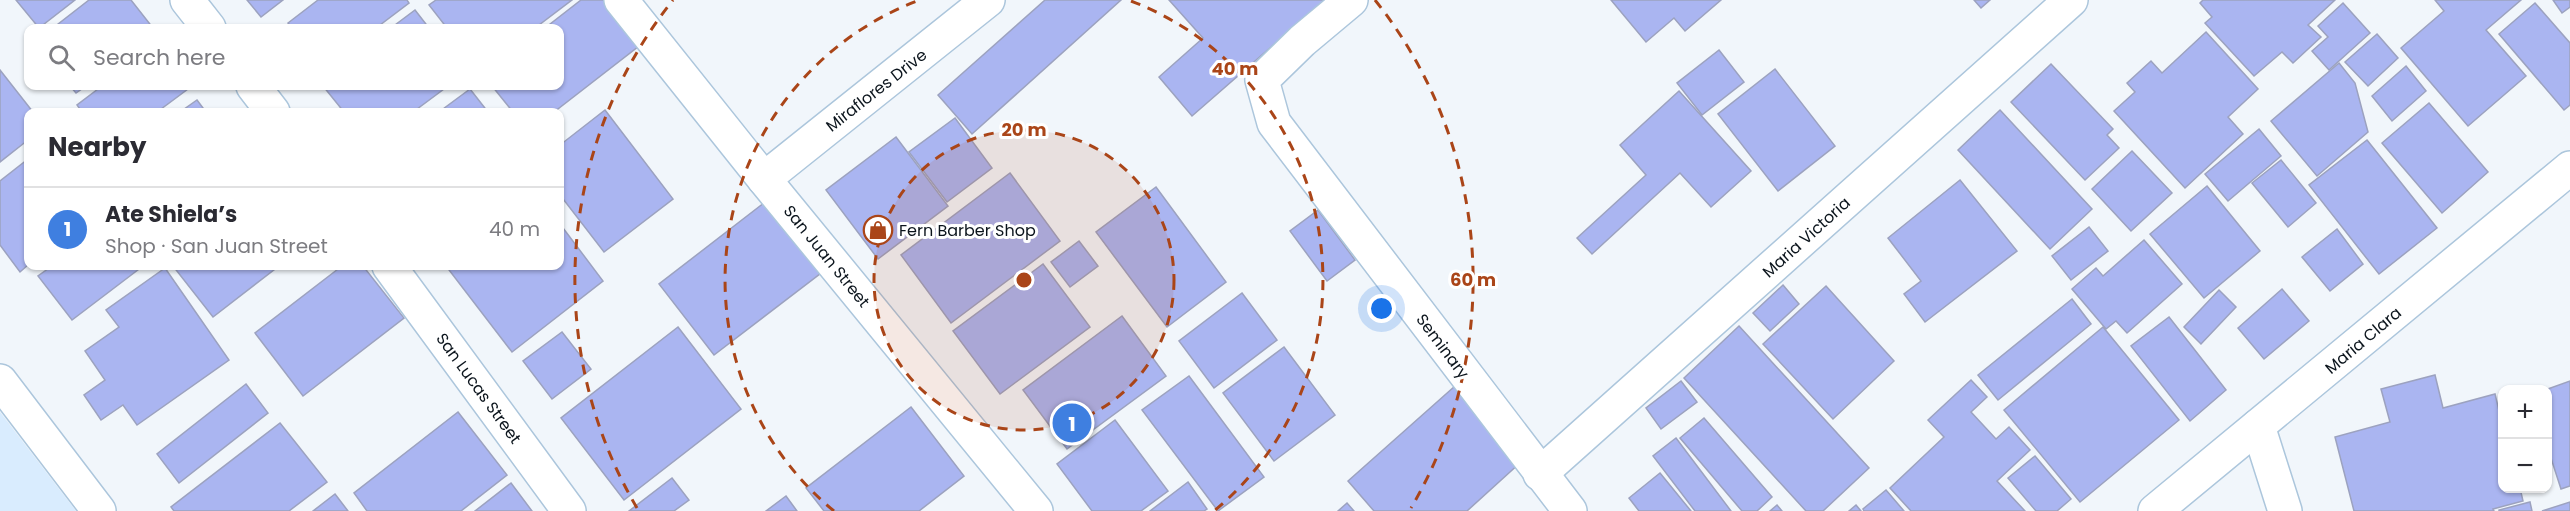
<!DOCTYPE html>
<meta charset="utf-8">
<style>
:root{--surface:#fff;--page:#f7f7f7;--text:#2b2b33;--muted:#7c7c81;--line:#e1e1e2;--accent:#b45309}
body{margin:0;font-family:Poppins,sans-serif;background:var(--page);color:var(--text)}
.controls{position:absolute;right:18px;bottom:18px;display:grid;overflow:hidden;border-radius:12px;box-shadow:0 2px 4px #0004}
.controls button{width:54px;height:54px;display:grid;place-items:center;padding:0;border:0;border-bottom:2px solid var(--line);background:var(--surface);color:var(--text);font:30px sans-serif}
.you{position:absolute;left:1382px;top:309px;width:21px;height:21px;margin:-15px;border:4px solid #fff;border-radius:50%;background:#1a73e8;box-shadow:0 0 0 9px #1a73e833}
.badge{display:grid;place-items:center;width:39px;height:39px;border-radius:50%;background:var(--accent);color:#fff;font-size:20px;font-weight:700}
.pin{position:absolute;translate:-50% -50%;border:3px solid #fff;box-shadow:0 2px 6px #0006}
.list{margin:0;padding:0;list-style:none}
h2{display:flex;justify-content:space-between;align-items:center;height:78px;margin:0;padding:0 24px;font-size:26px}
h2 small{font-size:20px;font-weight:400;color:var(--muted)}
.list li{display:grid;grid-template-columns:39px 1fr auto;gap:18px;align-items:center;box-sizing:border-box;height:84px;padding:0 24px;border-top:2px solid var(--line)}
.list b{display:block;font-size:22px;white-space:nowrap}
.list p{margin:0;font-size:20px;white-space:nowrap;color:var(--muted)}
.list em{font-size:20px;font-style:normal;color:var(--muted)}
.icon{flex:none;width:33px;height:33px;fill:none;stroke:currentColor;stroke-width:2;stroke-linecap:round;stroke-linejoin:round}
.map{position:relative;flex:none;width:2570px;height:511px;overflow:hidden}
.search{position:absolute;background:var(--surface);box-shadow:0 2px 4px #0004;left:24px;top:24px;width:540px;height:66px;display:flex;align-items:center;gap:15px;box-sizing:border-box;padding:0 21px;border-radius:12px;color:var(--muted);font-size:22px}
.panel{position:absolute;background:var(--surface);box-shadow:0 2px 4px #0004;left:24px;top:108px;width:540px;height:162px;border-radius:12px}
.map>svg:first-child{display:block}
</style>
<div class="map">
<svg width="2570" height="511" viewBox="0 0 2570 511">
<rect width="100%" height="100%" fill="#f1f6fb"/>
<!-- built -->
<polygon fill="#d9ecfe" points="0,412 76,511 0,511"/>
<!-- building -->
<g fill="#aab5f1" stroke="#9ca2bf" stroke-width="1.5">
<polygon points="16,0 75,0 39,28"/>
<polygon points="89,0 131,0 153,28 53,28"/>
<polygon points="247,0 283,0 261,17"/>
<polygon points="318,0 407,0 409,3 376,28 293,28 288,23"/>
<polygon points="436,0 572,0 535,28 447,28 429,5"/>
<polygon points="581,0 618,0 648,39 554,112 513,112 492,86 560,86 560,28 545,28"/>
<polygon points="1045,0 1121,0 972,134 938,95"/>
<polygon points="1169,0 1325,0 1192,116 1159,77 1203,38"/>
<polygon points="1611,0 1721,0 1685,31 1674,18 1646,42"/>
<polygon points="1974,0 1990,0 1981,8"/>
<polygon points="2203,0 2335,0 2308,25 2321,37 2293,63 2282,52 2254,76 2205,23 2212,17 2200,3"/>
<polygon points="2435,0 2521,0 2486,30 2526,76 2468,126 2401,48 2444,11"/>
<polygon points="2553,0 2570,0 2570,7 2562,13"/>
<polygon points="2343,3 2370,33 2329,70 2312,51 2328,37 2318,26"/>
<polygon points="2535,3 2570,43 2570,105 2564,110 2499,34"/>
<polygon points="415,10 429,28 391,28"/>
<polygon points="2206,32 2258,89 2228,117 2243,134 2185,188 2114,111 2135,92 2127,83 2151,61 2162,73"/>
<polygon points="2377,34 2398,58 2368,86 2345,62"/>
<polygon points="1719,50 1744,82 1702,115 1677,83"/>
<polygon points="2339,63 2355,83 2368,132 2317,176 2271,121"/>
<polygon points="2051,64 2113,129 2107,135 2119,148 2085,180 2011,102"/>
<polygon points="2406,66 2426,91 2392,121 2372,96"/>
<polygon points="1775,69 1835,146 1778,191 1718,114"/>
<polygon points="0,70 33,112 28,112 28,140 0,162"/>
<polygon points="70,86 86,86 76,93"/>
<polygon points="102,86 192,86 157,112 82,112 77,105"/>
<polygon points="323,86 448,86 413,112 344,112"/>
<polygon points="470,89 488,112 439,112"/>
<polygon points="1679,91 1751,171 1711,207 1680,173 1592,254 1577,238 1646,175 1620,145"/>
<polygon points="197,100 206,112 180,112"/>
<polygon points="2429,103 2488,172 2442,213 2382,143"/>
<polygon points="605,110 673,199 604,252 560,195 560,145"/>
<polygon points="2000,110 2092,209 2050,249 1958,150"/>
<polygon points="955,118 992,168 947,202 909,152"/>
<polygon points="2259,129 2281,156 2228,201 2205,174"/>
<polygon points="896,137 948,206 878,259 826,190"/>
<polygon points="2367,140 2437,228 2379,274 2309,185"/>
<polygon points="2132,151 2172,193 2131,231 2092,189"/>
<polygon points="28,159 28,265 20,272 0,245 0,181"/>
<polygon points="2281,160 2316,203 2288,227 2252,183"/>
<polygon points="1010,173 1060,241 951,323 901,255"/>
<polygon points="1960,180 2017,251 1925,322 1904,294 1921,281 1888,238"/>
<polygon points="2207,186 2260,251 2204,298 2150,234"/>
<polygon points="1156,187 1226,282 1167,327 1096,232"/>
<polygon points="769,199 825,270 714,355 659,284"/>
<polygon points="1318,210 1355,260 1327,281 1290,231"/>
<polygon points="560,224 603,281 512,352 446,266 560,266"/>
<polygon points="2089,227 2108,251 2071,280 2052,256"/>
<polygon points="2337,229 2363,264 2330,291 2302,257"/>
<polygon points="2144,240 2182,284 2127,333 2116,321 2106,329 2072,289 2096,268 2103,276"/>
<polygon points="1079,241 1098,266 1070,287 1051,262"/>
<polygon points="1043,264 1090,327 1000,394 953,331"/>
<polygon points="52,266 143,266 72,320 38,276"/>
<polygon points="173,266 279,266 213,317"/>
<polygon points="342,266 363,266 404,318 303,396 255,333"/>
<polygon points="165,268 229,360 137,425 123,405 101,420 84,395 105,380 85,351 119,327 106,310"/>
<polygon points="1783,285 1799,304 1770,331 1753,313"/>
<polygon points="1826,286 1894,361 1833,419 1763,344"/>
<polygon points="2282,289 2309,321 2264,359 2238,328"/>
<polygon points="2219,290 2236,307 2201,344 2184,327"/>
<polygon points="1242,293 1277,340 1214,388 1179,341"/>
<polygon points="2072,299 2091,324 1998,400 1978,375"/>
<polygon points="1122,316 1166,376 1067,449 1023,390"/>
<polygon points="2169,317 2226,390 2190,421 2131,346"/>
<polygon points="1739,326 1869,468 1823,511 1806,511 1684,378"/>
<polygon points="678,327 741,409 624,500 561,418"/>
<polygon points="2103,327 2179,420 2080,502 2004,410"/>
<polygon points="562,332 591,369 552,399 523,361"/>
<polygon points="1284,347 1335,415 1274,461 1223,393"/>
<polygon points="2435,375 2443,408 2495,394 2502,423 2502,488 2520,488 2523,501 2493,509 2494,511 2354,511 2335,437 2390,422 2381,389"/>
<polygon points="1189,376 1264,477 1218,511 1142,410"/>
<polygon points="1971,380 1987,397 1971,412 1996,439 2009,427 2030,450 1997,481 2025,511 1911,511 1890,488 1944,437 1928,420"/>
<polygon points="1681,381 1697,402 1661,429 1646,408"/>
<polygon points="2570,381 2570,486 2561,489 2548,449 2548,390 2545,390"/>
<polygon points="246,384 268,413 179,483 157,454"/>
<polygon points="1455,386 1521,462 1467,511 1374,511 1348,481"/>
<polygon points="911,407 964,476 919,511 824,511 806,488"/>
<polygon points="458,412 507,475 461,511 367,511 354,493"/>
<polygon points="1704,418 1772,497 1757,511 1742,511 1680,438"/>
<polygon points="1115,420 1168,491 1141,511 1092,511 1057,464"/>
<polygon points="280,423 327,482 289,511 174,511 171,507"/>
<polygon points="1676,438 1731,511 1695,511 1653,456"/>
<polygon points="2035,456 2071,499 2057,511 2036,511 2008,478"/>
<polygon points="1660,473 1691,511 1639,511 1629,498"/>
<polygon points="672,478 689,500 674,511 629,511"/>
<polygon points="1188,482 1207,509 1204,511 1150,511"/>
<polygon points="511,483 532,511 475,511"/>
<polygon points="1886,490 1904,511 1864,511 1863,509"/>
<polygon points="335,494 348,511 313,511"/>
<polygon points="786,496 797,511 766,511"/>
<polygon points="2530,502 2532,511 2499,511 2499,510"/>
<polygon points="2570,502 2570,511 2542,511"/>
<polygon points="1347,503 1354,511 1338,511"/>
<polygon points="1777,505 1782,511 1770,511"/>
<polygon points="1856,505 1861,511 1849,511"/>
</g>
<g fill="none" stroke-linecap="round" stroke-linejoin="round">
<!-- minor casing -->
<g stroke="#acc6dc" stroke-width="36">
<g id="minor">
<polyline points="187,0 209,28"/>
<polyline points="621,0 764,179 1036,511"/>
<polyline points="1351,0 1302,41 1262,80 1274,123 1570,511"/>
<polyline points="253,86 273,112"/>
<polyline points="764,179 988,0"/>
<polyline points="389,266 569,511"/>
<polyline points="0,381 99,511"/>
<polyline points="2258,426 2285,511"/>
<polyline points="1540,474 2071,0"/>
<polyline points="2155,511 2570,168"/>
</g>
</g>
<!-- minor -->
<use href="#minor" stroke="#fff" stroke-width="33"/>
</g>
<!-- distance rings -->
<circle cx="1024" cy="280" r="150" fill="#aa4518" fill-opacity=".12"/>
<g fill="none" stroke="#aa4518" stroke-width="3" stroke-dasharray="10 8">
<circle cx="1024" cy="280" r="150"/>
<path d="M834 511A299 299 0 0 1 917 1M1131 1A299 299 0 0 1 1214 511"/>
<path d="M637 508A449 449 0 0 1 673 0M1375 0A449 449 0 0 1 1411 508"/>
</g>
<!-- icons -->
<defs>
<g id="shop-ring" transform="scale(1.5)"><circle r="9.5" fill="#fff" stroke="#aa4518" stroke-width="1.5"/><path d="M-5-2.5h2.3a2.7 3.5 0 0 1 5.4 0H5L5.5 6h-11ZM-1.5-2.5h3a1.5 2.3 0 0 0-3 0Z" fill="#aa4518"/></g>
</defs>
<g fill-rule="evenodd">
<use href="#shop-ring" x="878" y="230"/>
</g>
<g text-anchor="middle" stroke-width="6" stroke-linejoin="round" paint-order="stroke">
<!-- street labels -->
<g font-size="16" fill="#0b141c" stroke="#fff">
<text transform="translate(876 90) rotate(-38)" y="6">Miraflores Drive</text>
<text transform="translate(1806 237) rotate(-42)" y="6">Maria Victoria</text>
<text transform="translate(827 256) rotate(51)" y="6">San Juan Street</text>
<text transform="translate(2363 340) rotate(-40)" y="6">Maria Clara</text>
<text transform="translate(1443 346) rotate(53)" y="6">Seminary</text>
<text transform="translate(479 388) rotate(54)" y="6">San Lucas Street</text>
</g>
<!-- poi labels -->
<g font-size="16" fill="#0b141c" stroke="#fff" text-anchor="start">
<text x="899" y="236">Fern Barber Shop</text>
</g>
</g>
<circle cx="1024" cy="280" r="9" fill="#aa4518" stroke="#fff" stroke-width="3"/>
<g font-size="18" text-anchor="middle" font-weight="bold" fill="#aa4518" stroke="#fff" stroke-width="6" stroke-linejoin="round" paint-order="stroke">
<text x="1235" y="75">40 m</text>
<text x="1024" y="136">20 m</text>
<text x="1473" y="286">60 m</text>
</g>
</svg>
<div class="controls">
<button>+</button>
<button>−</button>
</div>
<div class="you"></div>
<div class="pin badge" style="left:1072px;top:423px;background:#3f7fe0">1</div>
<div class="search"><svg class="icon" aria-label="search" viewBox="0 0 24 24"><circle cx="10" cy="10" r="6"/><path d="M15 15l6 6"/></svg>Search here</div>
<section class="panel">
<h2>Nearby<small></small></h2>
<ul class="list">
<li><span class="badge" style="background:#3f7fe0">1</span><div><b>Ate Shiela’s</b><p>Shop · San Juan Street</p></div><em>40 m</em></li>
</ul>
</section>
</div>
